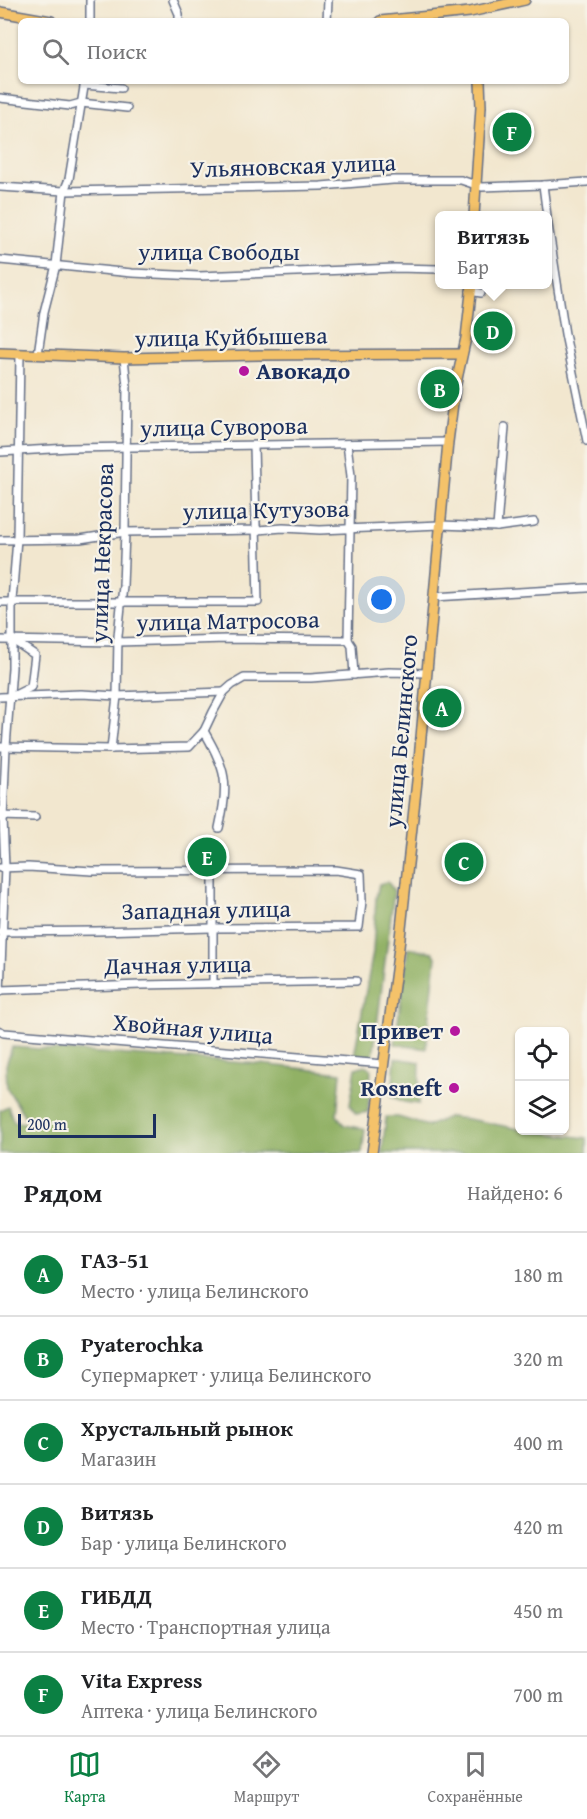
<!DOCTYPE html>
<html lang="ru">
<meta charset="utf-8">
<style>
:root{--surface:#fff;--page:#f2f2f2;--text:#202124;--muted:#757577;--line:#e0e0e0;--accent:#0b8043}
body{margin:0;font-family:"Gentium Book Plus",serif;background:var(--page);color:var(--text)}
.controls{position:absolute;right:18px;bottom:18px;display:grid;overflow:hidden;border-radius:9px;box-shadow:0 2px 4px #0004}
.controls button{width:54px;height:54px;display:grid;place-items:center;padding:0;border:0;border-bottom:2px solid var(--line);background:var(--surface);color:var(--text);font:30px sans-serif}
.scale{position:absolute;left:18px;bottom:15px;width:138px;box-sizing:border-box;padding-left:6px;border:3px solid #1b2f5e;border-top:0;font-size:16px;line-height:21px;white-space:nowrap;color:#1b2f5e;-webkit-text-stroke:4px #f7f3e8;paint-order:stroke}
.you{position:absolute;left:382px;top:600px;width:21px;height:21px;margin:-15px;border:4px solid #fff;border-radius:50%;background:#1a73e8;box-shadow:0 0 0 9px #1a73e833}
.badge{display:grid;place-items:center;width:39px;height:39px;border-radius:50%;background:var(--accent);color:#fff;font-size:20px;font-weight:700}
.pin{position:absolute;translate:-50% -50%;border:3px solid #fff;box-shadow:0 2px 6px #0006}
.popup{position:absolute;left:435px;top:211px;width:117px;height:78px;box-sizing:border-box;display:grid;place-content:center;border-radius:9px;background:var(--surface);filter:drop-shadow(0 2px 4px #0005);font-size:20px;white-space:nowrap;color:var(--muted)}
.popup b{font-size:22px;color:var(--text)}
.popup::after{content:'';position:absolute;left:50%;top:100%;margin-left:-12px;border:12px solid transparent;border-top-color:var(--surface)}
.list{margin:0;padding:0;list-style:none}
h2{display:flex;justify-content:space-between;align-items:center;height:78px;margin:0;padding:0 24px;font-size:26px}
h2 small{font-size:20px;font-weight:400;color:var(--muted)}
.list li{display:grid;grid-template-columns:39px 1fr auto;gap:18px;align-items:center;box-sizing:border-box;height:84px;padding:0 24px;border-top:2px solid var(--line)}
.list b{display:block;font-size:22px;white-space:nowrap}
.list p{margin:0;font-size:20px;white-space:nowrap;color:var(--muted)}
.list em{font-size:20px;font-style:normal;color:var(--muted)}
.icon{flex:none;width:33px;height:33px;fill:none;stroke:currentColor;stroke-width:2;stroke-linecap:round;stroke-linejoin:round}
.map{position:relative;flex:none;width:587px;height:1153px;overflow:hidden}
.search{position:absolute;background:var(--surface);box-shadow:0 2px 4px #0004;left:18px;right:18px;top:18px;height:66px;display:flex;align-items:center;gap:15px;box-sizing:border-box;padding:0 21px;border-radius:9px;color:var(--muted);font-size:22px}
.sheet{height:582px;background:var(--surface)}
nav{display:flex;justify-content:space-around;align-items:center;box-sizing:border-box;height:84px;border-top:2px solid var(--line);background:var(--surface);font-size:16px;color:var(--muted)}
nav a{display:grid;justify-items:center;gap:3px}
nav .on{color:var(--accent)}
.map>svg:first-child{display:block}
</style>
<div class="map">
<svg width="587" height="1153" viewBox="0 0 587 1153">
<rect width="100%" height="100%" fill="#f7f3e8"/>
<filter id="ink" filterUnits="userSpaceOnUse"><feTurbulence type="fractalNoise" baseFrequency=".0167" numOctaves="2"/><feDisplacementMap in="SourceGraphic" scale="12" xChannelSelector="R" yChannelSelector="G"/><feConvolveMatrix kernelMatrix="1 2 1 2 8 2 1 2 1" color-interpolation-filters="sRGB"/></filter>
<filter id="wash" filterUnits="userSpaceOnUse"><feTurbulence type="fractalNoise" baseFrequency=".008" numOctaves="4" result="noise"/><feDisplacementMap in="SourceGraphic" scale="24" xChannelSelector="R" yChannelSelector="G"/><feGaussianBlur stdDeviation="1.35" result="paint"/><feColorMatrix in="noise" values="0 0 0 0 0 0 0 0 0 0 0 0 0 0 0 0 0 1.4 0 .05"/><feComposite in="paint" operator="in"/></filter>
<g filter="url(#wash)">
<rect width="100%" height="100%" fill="#f2e7cf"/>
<!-- forest -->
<g fill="#91b165" stroke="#567062" stroke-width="1.5">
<polygon points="388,882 394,891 373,1057 365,1061 354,1056 373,952 376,898 379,884"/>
<polygon points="408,948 433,952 436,957 426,1049 395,1044"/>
<polygon points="12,1047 261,1064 341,1073 337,1115 344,1125 365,1129 362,1153 0,1153 0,1110 8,1106 14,1122 29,1123 7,1088 6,1065"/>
<polygon points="395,1058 420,1062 419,1104 404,1102 392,1096"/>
<polygon points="365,1065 371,1069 368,1112 356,1114 350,1105 356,1068"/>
<polygon points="386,1117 398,1117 428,1126 449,1117 468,1119 519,1129 520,1130 587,1138 587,1153 382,1153"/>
</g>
</g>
<g filter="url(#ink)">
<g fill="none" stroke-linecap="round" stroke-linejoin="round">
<!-- minor casing -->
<g stroke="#666f86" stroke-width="10">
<g id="minor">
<polyline points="90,0 90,21"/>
<polyline points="173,0 179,14 179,21"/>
<polyline points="327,21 328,0"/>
<polyline points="84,85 121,88"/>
<polyline points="0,98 70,106 81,103 127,108"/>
<polyline points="543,185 547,216"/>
<polyline points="0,187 64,191 321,186 393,180 461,180 482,187 543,185 587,182"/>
<polyline points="547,218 565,334 587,441"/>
<polyline points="0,260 132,273 199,276 395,268 439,269"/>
<polyline points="470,291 481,293"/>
<polyline points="38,354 44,312 56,265 64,191 69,179 85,81"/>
<polyline points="347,444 351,476 348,640"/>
<polyline points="0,452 69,448 448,442"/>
<polyline points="497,527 505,427"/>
<polyline points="0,540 80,539 125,532 258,530 283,528 320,530 440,525 497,527 534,522"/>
<polyline points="434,597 587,588"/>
<polyline points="0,602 258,602 254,446"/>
<polyline points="0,640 117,642 227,639 348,640"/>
<polyline points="348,640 352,646 354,675"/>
<polyline points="0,697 81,694 117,696 224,692"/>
<polyline points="11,697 31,687 35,655 14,641"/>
<polyline points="0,747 111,749 189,747 204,731"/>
<polyline points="111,749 117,696 118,636 123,586 125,532 127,386 124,358"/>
<polyline points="0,816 35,817"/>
<path d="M219,828C229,783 227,771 204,731L213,712L224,692L232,685L244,678H311L389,672L426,673"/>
<polyline points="0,868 28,867 92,871 336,870 361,874 362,901 359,927 212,928 96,931 0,932"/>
<polyline points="213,984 213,871"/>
<polyline points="0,990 141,985 356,981"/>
<polyline points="0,992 5,867 3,819 6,747 12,668 12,601 17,539 20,355"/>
<polyline points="0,1031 4,1033 384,1064"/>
</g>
</g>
<!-- major casing -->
<g stroke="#666f86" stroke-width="12">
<g id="major">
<polyline points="0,12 51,21"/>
<polyline points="380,21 470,12 525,0"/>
<polyline points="474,216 481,107 480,81"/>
<polyline points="0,353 124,358 259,355 462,354"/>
<polyline points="372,1153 399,947 417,781 448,442 455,388 466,338 472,284"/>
</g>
</g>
<!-- minor -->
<use href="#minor" stroke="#fff" stroke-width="7"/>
<!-- major -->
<use href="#major" stroke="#f4c26a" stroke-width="9"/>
</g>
</g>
<!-- markers -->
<g fill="#b5179e" stroke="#f7f3e8" stroke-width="2">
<circle cx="244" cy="371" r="6"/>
<circle cx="455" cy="1031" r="6"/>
<circle cx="454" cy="1088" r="6"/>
</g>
<g text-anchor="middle" stroke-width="4.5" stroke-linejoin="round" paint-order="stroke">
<!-- street labels -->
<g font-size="24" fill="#1b2f5e" stroke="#f7f3e8">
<text transform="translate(293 166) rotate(-2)" y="8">Ульяновская улица</text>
<text x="219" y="260">улица Свободы</text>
<text transform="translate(231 337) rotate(-1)" y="8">улица Куйбышева</text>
<text transform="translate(224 427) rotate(-1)" y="8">улица Суворова</text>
<text transform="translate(266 510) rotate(-1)" y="8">улица Кутузова</text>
<text transform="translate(102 553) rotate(-88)" y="8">улица Некрасова</text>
<text transform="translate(228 621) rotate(-1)" y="8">улица Матросова</text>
<text transform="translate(401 731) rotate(-85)" y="8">улица Белинского</text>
<text transform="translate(206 910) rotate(-1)" y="8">Западная улица</text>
<text transform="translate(178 965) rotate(-1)" y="8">Дачная улица</text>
<text transform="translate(193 1029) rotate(5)" y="8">Хвойная улица</text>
</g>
<!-- poi labels -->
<g font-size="24" font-weight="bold" fill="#1b2f5e" stroke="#f7f3e8" text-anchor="end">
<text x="256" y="379" text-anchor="start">Авокадо</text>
<text x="443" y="1039">Привет</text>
<text x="442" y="1096">Rosneft</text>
</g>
</g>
</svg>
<div class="controls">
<button><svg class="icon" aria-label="locate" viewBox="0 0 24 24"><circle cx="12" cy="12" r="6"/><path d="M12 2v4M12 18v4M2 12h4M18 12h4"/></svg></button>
<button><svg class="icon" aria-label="layers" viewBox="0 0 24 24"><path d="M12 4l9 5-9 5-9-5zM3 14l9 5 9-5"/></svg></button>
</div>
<div class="scale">200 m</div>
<div class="you"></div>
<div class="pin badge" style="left:442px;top:708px">A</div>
<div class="pin badge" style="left:440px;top:389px">B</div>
<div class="pin badge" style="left:464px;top:862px">C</div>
<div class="pin badge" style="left:493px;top:331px">D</div>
<div class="popup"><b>Витязь</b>Бар</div>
<div class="pin badge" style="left:207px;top:857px">E</div>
<div class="pin badge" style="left:512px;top:132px">F</div>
<div class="search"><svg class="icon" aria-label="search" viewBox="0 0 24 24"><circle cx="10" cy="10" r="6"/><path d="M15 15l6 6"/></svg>Поиск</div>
</div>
<section class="sheet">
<h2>Рядом<small>Найдено: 6</small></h2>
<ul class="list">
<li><span class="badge">A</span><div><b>ГАЗ-51</b><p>Место · улица Белинского</p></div><em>180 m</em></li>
<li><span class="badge">B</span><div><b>Pyaterochka</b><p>Супермаркет · улица Белинского</p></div><em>320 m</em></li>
<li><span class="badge">C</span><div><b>Хрустальный рынок</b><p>Магазин</p></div><em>400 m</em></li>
<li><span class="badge">D</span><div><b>Витязь</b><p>Бар · улица Белинского</p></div><em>420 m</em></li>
<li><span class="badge">E</span><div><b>ГИБДД</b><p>Место · Транспортная улица</p></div><em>450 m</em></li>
<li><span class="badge">F</span><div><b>Vita Express</b><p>Аптека · улица Белинского</p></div><em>700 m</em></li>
</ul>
</section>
<nav>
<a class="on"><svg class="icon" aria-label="map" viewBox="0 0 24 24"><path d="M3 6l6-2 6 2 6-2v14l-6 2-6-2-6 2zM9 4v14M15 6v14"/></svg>Карта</a>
<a><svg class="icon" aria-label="directions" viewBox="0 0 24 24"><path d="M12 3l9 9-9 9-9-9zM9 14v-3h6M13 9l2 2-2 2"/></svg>Маршрут</a>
<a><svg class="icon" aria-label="saved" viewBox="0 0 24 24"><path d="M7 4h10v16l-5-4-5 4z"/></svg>Сохранённые</a>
</nav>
